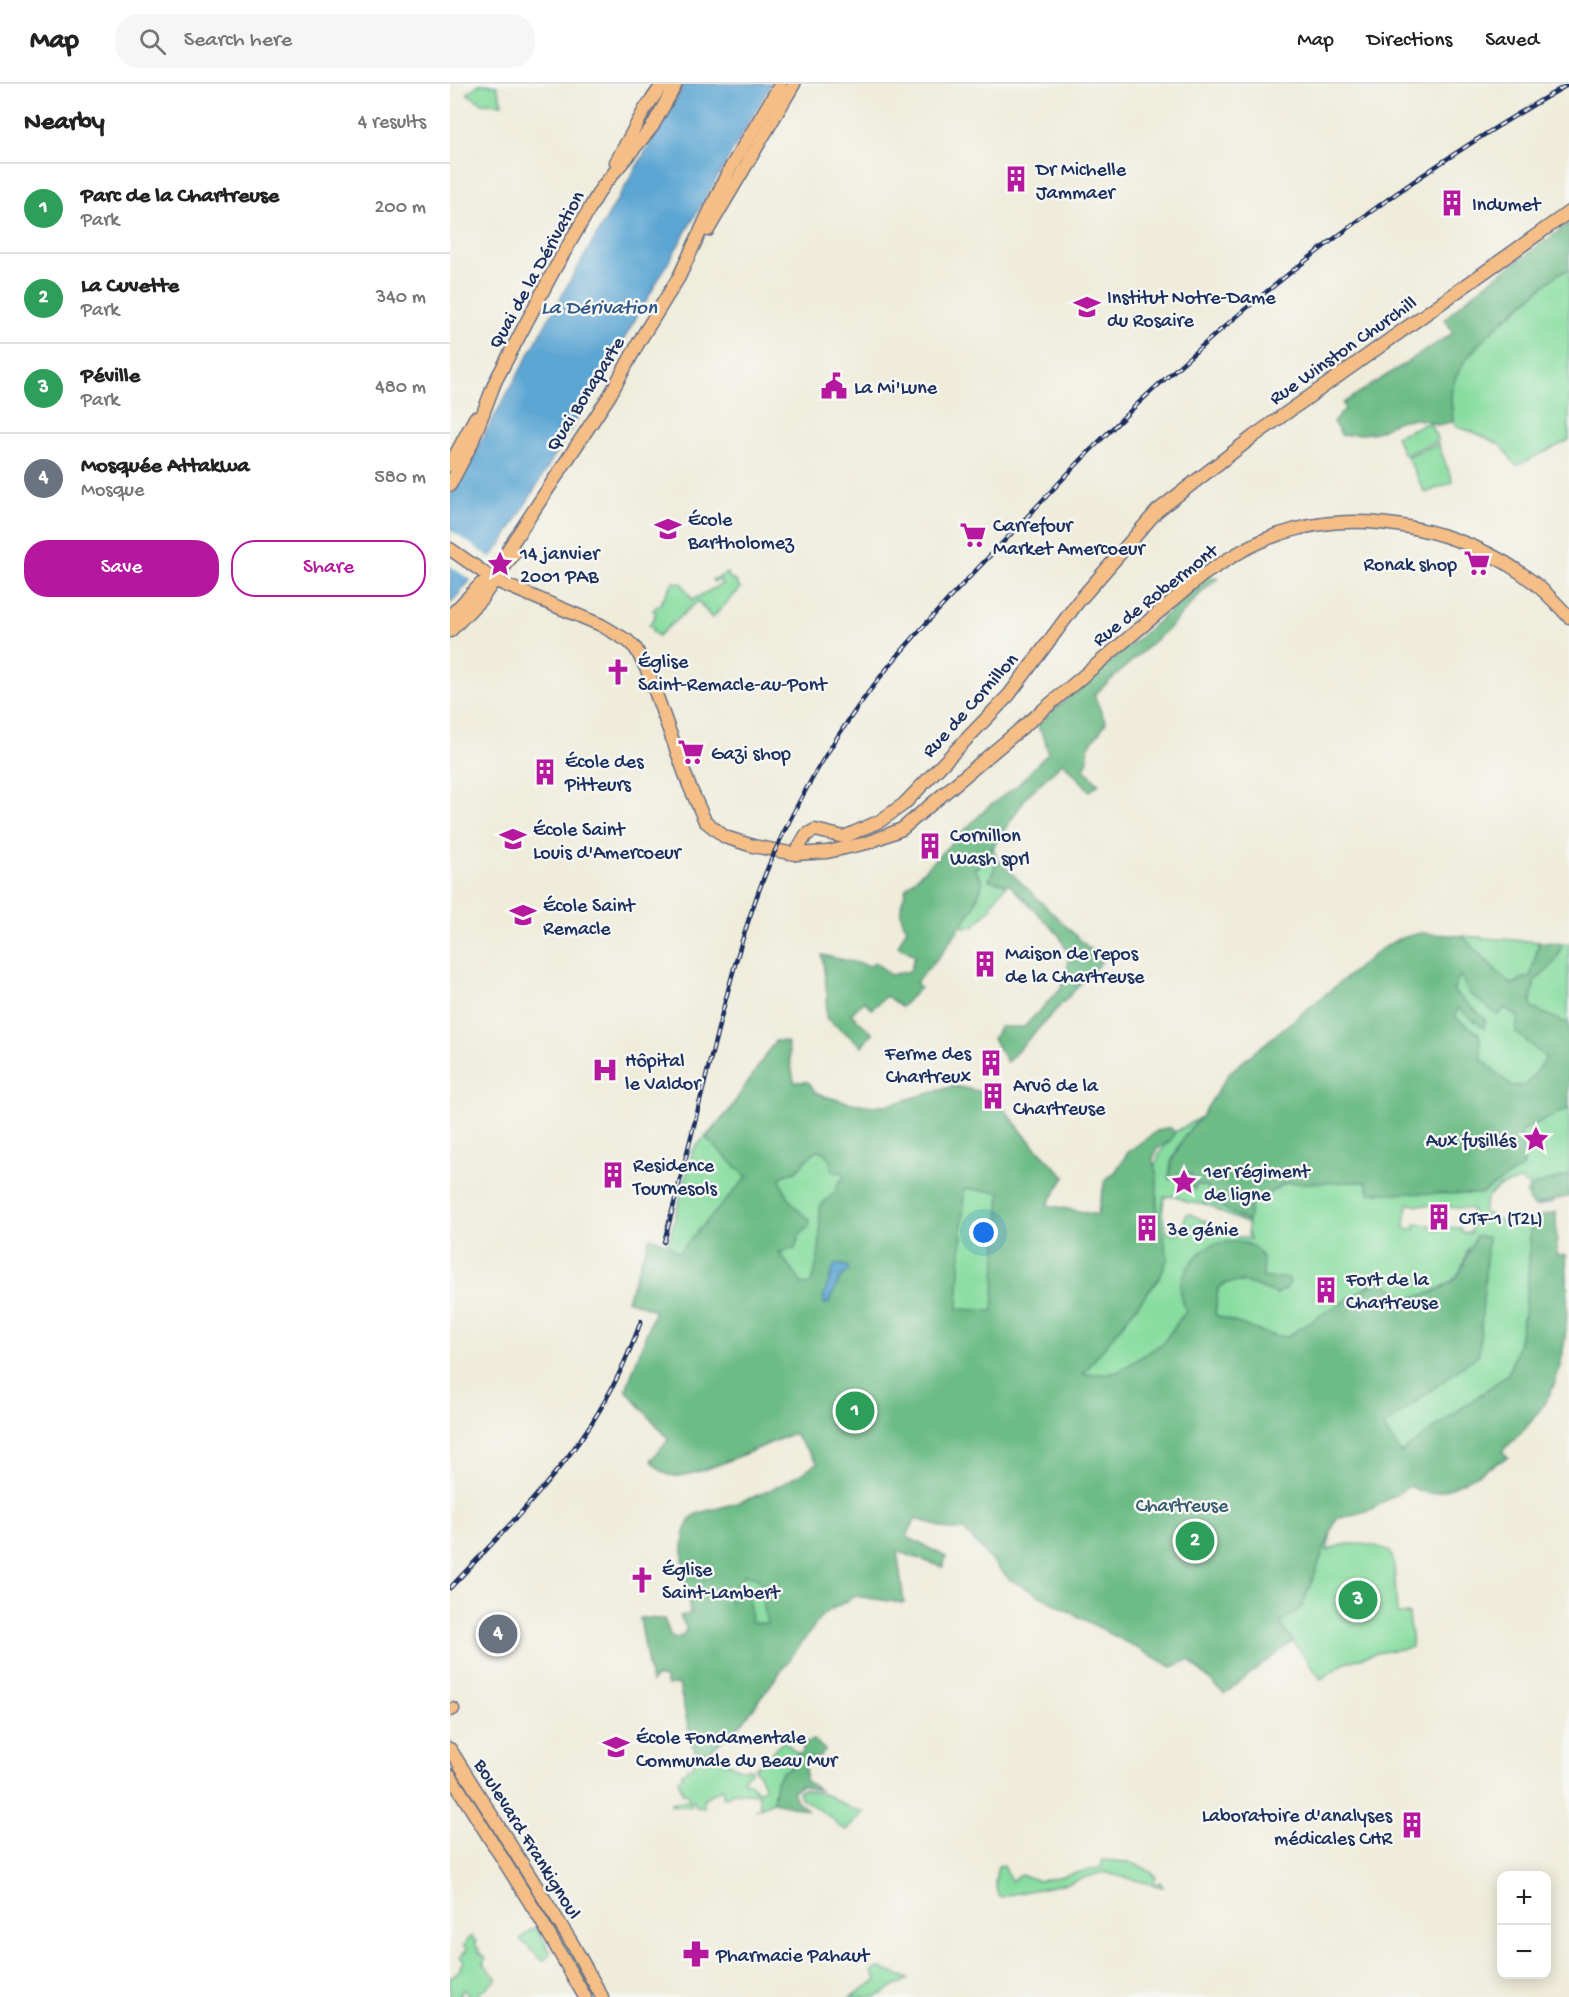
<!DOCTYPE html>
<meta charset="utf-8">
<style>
:root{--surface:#fff;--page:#f6f6f6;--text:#222;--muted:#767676;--line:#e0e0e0;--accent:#b5179e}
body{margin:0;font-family:"Gochi Hand",sans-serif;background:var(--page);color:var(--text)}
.controls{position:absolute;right:18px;bottom:18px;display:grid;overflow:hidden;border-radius:12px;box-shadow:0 3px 15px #0003}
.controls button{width:54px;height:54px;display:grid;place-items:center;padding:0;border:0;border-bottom:2px solid var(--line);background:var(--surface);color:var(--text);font:30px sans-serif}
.you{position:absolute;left:534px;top:1149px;width:21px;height:21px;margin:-15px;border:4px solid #fff;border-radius:50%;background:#1a73e8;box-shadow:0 0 0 9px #1a73e833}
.badge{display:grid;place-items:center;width:39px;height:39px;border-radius:50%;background:var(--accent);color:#fff;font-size:20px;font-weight:700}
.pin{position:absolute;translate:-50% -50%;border:3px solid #fff;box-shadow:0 2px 6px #0006}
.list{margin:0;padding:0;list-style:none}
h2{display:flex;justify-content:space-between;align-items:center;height:78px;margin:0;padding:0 24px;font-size:26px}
h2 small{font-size:20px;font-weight:400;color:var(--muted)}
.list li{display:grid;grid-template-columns:39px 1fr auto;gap:18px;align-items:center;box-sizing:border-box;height:90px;padding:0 24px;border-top:2px solid var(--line)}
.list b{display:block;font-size:22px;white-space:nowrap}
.list p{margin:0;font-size:20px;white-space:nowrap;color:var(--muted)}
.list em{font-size:20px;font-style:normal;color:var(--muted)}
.actions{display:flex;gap:12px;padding:18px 24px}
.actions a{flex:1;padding:14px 0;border:2px solid var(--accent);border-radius:24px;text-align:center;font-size:21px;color:var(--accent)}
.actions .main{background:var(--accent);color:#fff}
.icon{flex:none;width:33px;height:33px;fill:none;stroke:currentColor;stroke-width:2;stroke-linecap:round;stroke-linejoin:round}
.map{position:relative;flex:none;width:1119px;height:1913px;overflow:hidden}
header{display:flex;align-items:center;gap:36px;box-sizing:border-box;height:84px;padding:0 30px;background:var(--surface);border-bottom:2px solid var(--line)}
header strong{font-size:28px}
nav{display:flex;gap:33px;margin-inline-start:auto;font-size:21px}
.search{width:420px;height:54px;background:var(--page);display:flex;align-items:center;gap:15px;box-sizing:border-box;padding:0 21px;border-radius:24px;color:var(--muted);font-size:22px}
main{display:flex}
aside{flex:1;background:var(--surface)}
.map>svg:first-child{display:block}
</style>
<header>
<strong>Map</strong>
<div class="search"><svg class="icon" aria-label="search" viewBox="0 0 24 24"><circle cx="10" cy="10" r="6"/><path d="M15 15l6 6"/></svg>Search here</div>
<nav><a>Map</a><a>Directions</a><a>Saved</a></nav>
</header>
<main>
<aside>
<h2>Nearby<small>4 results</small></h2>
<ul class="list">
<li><span class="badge" style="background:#2e9e5b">1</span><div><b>Parc de la Chartreuse</b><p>Park</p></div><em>200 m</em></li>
<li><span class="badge" style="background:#2e9e5b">2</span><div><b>La Cuvette</b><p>Park</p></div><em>340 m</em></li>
<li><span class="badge" style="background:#2e9e5b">3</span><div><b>Péville</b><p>Park</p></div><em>480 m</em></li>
<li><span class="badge" style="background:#6b7280">4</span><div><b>Mosquée Attakwa</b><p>Mosque</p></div><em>580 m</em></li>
</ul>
<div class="actions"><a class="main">Save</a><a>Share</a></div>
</aside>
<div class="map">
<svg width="1119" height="1913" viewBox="0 0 1119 1913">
<rect width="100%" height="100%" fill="#f6f6f2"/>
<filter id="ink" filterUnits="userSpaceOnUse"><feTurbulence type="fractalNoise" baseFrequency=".0167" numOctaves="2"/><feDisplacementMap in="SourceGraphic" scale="12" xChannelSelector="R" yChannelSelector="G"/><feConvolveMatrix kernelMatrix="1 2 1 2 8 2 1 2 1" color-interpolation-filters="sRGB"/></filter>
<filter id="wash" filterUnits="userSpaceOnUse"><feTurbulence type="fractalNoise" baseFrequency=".008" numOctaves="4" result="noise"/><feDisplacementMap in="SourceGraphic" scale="24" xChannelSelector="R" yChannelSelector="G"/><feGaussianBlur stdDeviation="1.35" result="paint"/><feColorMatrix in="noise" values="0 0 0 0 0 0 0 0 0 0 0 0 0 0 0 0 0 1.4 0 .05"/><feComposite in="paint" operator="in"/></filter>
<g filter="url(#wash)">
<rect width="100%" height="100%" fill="#efecda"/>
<!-- green -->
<g fill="#87dd9f" stroke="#51867e" stroke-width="1.5" fill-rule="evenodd">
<polygon points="29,0 47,1 52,20 32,19 17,10"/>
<polygon points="1119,186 1119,356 1066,382 1051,361 1023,348 1007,343 1003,338 1001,307 1008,285 1035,253 1108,190"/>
<polygon points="980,338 988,357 954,371 946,352"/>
<polygon points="988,360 1003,398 975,409 957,372"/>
<polygon points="277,489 282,497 285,496 290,505 262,534 248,517 208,552 202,547 204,544 199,541 205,534 204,532 206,529 203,526 210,520 223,498 232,499 242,516 272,500 270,496 264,498 262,495 266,495"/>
<polygon points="542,761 548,776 539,796 557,800 541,820 542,823 525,841 516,844 510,841 523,825 533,798 525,786 536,774"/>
<polygon points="1012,852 1089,858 1081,891 1061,901"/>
<path d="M1112,859H1119L1118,941L1081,924V916L1085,896C1100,886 1108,878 1112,859Z"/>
<polygon points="1010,890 1019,909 1048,930 1055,924 1068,933 1066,948 1097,974 1076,1002 1061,1002 1031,975 1029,950 1004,933 1008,924 1034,943 1035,935 1003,907"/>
<path d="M325,957L337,958L344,998H358L365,1008L377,1013L401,1019L424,1022L442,1020L504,1002L537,1009L538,1016L544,1021L548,1017L576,1053L615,1093L597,1121L647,1131L655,1097L666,1087L679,1067L706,1114L707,1090L705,1083L709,1070L725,1048L751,1033C736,1051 719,1070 719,1095L730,1093L735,1088L741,1090V1102L745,1105V1100L758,1103L798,1137L801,1121L835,1099L917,1098L919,1109L1071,1047L1119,1024V1091L1086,1101L1079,1105V1111L1086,1121L1105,1117L1086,1123L1080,1120L1076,1110L1080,1103L1070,1096L1049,1103L1037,1113L1033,1128L1058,1140L1081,1135L1078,1195L1074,1230L1068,1262L1058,1290L950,1370L932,1343L1029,1270L1018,1164C1015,1173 1013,1185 1007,1192C998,1202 968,1217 954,1213C953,1213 947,1209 946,1208L836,1253L820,1251L765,1231L768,1204C785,1190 809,1203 827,1210L838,1194H813C811,1175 815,1171 796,1159L731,1209L736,1227L680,1305L885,1432L877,1467C895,1456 922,1459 940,1467L944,1480L947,1530H959L962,1563L926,1569L895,1579L871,1595L843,1557L774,1610L739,1576L722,1583L559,1495L514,1446H499L465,1434L457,1453L496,1473L493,1483L447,1467L454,1519L405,1512L373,1530L293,1638L259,1668L247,1670L242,1660L229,1600L217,1602L215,1595L212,1593H206L201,1598L190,1534L214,1535L221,1553L228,1554L235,1550L236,1543L230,1532L240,1530L238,1515L369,1379L356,1362L344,1349C321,1358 243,1395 224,1392C214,1391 207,1383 201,1376L219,1355L176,1306L205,1226L177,1216L200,1153L218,1160L243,1066L279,1027ZM725,1112L739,1119L755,1120L766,1124V1126L798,1140V1150L800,1155L789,1153L740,1130L736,1131L730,1149H717L712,1130L714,1113ZM957,1120L1022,1125L1021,1149H1011V1144L995,1143L994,1146L981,1145V1141L965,1140V1145L955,1144Z"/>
<polygon points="334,1657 348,1670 339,1684 332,1688 326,1697 323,1718 305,1726 310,1723 308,1710 283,1708 277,1713 273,1713 273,1704 253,1715 254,1724 246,1723 244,1716 241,1717 241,1723 221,1721 221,1719 239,1716 238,1710 232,1709 232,1704 231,1704 228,1695 232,1694 232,1688 237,1687 237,1684 244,1682 243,1677 271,1675 290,1685 301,1685 301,1688 293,1695 296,1699 299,1697 308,1708 315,1704 309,1690 304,1685"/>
<polygon points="3,1687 6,1688 29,1725 39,1734 148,1913 140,1913"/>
<polygon points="353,1705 379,1712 399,1724 414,1728 397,1746 388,1742 383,1735 350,1713 348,1707"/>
<path d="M652,1776C672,1777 692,1778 706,1793L704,1795L706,1801L710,1798L713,1803L653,1788L618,1799L558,1811L551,1813L548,1811L545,1797L548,1782L554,1781L561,1797L571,1791L590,1797L652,1783Z"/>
<polygon points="83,1844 87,1845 100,1867 100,1870 94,1876 91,1876 70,1855"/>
<polygon points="21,1852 26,1857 24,1860 29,1865 28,1867 36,1874 33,1879 47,1895 24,1913 20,1913 13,1905 10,1910 12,1913 0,1913 0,1895 11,1884 10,1882 14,1878 10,1873 17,1866 13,1861"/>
<polygon points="429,1884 459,1895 426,1913 400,1913 427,1896 422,1888"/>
</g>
<!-- forest -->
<g fill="#6dbc86" stroke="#447672" stroke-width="1.5" fill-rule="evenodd">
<path d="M1119,139V186L1108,190C1077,217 1009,265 1002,306C1000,315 1002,328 1003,338L987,341C977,335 958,333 946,338C939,341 933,346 925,348C914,351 903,349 892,352L883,338L895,325L893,319L1003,249L995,235C1032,198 1078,172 1119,139Z"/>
<path d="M761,492L768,494L752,508L721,542L644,611L656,639L638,663V676L634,685L649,700L640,707L613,678L577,712L536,774L525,785L533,798L523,825L491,870L466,898L470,904L451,923L436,912L422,925L414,917L401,930L422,949L412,962L376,934L377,910L372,871L420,882L425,878L440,891L460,887L465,871L448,862L457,844C449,834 449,820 456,808L455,805L538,723L568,701L598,669L595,656L587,641Z"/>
<polygon points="548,776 652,877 557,978 543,955 549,943 574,943 610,905 618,889 618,869 609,851 560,801 539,796"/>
<path d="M970,849L1012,852L1061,901L1081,891L1089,858L1112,859C1108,878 1100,886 1085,896L1081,916L1082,924L1119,940V1024L1071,1047L1074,1082L1031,1110L919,1109L916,1098L835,1099L801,1121L798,1138L766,1120L758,1112V1103L746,1100L745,1106L741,1102V1090L735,1088L731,1093L719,1095L721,1078L736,1050L751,1033L780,988L931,865L948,855ZM1010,891L1019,909L1048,931L1055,924L1068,933L1066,948L1096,974L1076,1002H1061L1032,975L1029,950L1005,933L1008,924L1034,944L1035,935L1003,907Z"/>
<path d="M325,957L337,958L344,998H358L365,1008L377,1013L401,1019L424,1022L442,1020L504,1002L537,1009L538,1016L544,1021L548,1017L576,1053L615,1093L597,1121L648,1131L655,1097L666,1087L679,1067L707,1047L719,1043L725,1048L721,1056L706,1066L703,1076L707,1090V1123L718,1174L710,1193L633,1290H655L668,1288L713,1259L736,1227C733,1218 729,1209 731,1199C733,1189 746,1170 755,1165C768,1156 797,1154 808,1167C815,1175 812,1185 813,1194H838L840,1198L836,1205L827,1210C809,1203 785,1190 768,1204L765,1231L820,1251L836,1253L930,1195L954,1213C972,1214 1000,1205 1010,1188C1016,1177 1019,1164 1026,1152L1038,1153L1029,1270L933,1343L951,1369L1058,1290L1068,1262L1074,1230L1078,1195L1081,1135L1106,1128L1107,1171H1116C1119,1212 1119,1279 1097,1315C1085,1336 1069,1352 1052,1367L1058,1373C1041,1382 1000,1408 983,1409C974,1410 967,1406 960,1402L920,1426L886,1435L852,1523L830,1539L843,1557L774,1610L739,1576L722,1583L559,1495L514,1446H499L465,1434L457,1453L496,1473L493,1483L447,1467L454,1519L405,1512L373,1530L293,1638L259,1668L247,1670L242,1660L229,1600L217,1602L215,1595L212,1593H206L201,1598L190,1534L214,1535L221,1553L228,1554L235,1550L236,1543L230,1532L241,1530C237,1504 227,1464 238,1439C244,1427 257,1427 269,1424C304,1415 338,1399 368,1379L343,1349C321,1358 243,1395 223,1392C214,1391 207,1383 201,1376L219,1355L176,1306L205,1226L177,1216L200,1153L218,1160L228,1169L297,1093L256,1054L279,1027ZM366,1066L375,1068L380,1076L382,1088H392L394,1094L388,1099L386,1107L369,1123C371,1152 371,1174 360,1201L352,1200L329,1168L345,1165L349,1152L359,1142L360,1136C345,1125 334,1111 330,1093L346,1087ZM516,1105L550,1108L543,1227L508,1225L514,1106ZM295,1490L305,1493L313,1500L312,1513L317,1540L301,1538L299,1514L295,1510L289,1511L281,1519L278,1513Z"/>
<polygon points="1119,1091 1119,1112 1086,1121 1080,1116 1079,1105 1086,1101"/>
<polygon points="352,1654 354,1658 359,1658 363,1655 375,1666 370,1673 361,1675 355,1680 355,1696 371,1707 351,1701 343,1707 347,1717 358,1726 323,1718 326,1697 332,1688 340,1684 349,1670 353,1668"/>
</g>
<!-- water -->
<g fill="#5ba6d3" stroke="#3b6a98" stroke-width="1.5">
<polygon points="235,0 321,0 174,255 53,458 0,520 0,413 113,209"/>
<polygon points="385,1180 397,1182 399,1186 390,1194 379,1218 375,1221 374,1219 374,1211"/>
</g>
<!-- pier -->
<polygon fill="#efecda" points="0,446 41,474 24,498 0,482"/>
</g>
<g filter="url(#ink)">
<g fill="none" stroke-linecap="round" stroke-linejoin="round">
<!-- major casing -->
<g stroke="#657189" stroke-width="15">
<g id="major">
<polyline points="166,78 195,25 213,0"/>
<polyline points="258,146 344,0"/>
<polyline points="0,381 25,334"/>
<polyline points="0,401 21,361 45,298 104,186 152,103 202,43 226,0"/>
<path d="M0,465L46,497L151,541L178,557L186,565L198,588L239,701L255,737L275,753L303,762L345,770L377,768L417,759L452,745L753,491C778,475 802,459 830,450C910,422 1017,445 1083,498C1096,508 1107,520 1119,533"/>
<polyline points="51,476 160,311 190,256 229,193 278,88 330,1"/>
<polyline points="0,532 31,500"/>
<polyline points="0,547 32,514 65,468"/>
<polyline points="345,770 356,751 365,746 394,753 430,737 454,720 559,611 628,518 707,427 804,352 1119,128"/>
<polyline points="0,1626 3,1625"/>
<polyline points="0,1665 122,1859 152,1913"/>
<polyline points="0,1691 89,1833 135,1913"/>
</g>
</g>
<!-- major -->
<use href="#major" stroke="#f5be86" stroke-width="12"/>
<!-- rail casing -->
<g stroke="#1b2f5e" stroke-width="4.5">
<g id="rail">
<path d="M214,1158C231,1094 247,1029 263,965C281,893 299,821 331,754C364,685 406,619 456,562C490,523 525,487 561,450C608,400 655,349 706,303C832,188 971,84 1119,0"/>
<path d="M0,1504C49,1452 102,1400 141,1340C162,1308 178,1273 191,1237"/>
</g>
</g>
<!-- rail -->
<use href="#rail" stroke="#f6f6f2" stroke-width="2" stroke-dasharray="7" stroke-linecap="butt"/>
</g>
</g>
<!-- icons -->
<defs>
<g id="building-bare" transform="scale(2.07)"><path d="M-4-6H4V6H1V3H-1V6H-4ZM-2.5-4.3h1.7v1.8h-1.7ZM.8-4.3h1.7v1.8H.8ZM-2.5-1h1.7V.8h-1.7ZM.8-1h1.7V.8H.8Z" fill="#b5179e" stroke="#f6f6f2" stroke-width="2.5" paint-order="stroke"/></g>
<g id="school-bare" transform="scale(2.07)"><path d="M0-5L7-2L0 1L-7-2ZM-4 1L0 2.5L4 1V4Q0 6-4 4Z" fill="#b5179e" stroke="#f6f6f2" stroke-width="2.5" paint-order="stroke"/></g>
<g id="civic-bare" transform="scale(2.07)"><path d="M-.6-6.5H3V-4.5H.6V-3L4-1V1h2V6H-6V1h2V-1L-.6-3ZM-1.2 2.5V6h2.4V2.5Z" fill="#b5179e" stroke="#f6f6f2" stroke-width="2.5" paint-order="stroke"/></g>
<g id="supermarket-bare" transform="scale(2.07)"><path d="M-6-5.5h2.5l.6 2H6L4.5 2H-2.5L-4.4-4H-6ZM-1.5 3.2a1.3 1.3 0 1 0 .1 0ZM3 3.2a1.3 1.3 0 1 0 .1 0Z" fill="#b5179e" stroke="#f6f6f2" stroke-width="2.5" paint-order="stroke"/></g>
<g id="sight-bare" transform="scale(2.07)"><path d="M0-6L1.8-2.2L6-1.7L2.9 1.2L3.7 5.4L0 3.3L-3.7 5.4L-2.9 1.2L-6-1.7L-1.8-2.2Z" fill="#b5179e" stroke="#f6f6f2" stroke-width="2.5" paint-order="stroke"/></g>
<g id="church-bare" transform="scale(2.07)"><path d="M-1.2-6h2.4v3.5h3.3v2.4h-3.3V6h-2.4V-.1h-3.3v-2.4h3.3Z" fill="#b5179e" stroke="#f6f6f2" stroke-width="2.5" paint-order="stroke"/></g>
<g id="hospital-bare" transform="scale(2.07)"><path d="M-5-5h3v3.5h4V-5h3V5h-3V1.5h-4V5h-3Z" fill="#b5179e" stroke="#f6f6f2" stroke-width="2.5" paint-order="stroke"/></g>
<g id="pharmacy-bare" transform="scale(2.07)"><path d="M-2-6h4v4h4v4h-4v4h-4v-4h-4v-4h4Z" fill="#b5179e" stroke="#f6f6f2" stroke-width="2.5" paint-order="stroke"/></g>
</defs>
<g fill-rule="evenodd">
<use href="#building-bare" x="566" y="95"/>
<use href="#building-bare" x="1002" y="119"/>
<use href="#school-bare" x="637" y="223"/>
<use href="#civic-bare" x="384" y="302"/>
<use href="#school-bare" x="218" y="445"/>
<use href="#supermarket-bare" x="523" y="451"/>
<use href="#supermarket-bare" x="1027" y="479"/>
<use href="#sight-bare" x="50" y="480"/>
<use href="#church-bare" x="168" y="588"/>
<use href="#supermarket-bare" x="241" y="668"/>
<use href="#building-bare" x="95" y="688"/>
<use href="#school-bare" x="63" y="755"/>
<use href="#building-bare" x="480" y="762"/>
<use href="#school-bare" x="73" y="831"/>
<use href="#building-bare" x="535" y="880"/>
<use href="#building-bare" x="541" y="979"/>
<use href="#hospital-bare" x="155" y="986"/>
<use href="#building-bare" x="543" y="1012"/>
<use href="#sight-bare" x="1086" y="1055"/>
<use href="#building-bare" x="163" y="1091"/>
<use href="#sight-bare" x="734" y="1098"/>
<use href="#building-bare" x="989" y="1133"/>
<use href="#building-bare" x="697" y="1144"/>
<use href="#building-bare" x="876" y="1206"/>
<use href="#church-bare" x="192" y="1496"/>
<use href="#school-bare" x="166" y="1663"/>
<use href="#building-bare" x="962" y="1741"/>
<use href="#pharmacy-bare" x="246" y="1870"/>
</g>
<g text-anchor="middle" stroke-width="5" stroke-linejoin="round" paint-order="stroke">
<!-- poi labels -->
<g font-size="20" fill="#1b2f5e" stroke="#f6f6f2" text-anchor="start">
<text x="586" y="91">Dr Michelle<tspan x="586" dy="23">Jammaer</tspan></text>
<text x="1022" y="126">Indumet</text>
<text x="657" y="219">Institut Notre-Dame<tspan x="657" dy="23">du Rosaire</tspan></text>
<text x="404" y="309">La Mi'Lune</text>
<text x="238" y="441">École<tspan x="238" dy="23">Bartholomez</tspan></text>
<text x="543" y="447">Carrefour<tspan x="543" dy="23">Market Amercoeur</tspan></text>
<text x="70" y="475">14 janvier<tspan x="70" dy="23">2001 PAB</tspan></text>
<text x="1007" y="486" text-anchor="end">Ronak shop</text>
<text x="188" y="583">Église<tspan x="188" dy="23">Saint-Remacle-au-Pont</tspan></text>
<text x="261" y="675">Gazi shop</text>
<text x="115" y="683">École des<tspan x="115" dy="23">Pitteurs</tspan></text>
<text x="83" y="751">École Saint<tspan x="83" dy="23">Louis d'Amercoeur</tspan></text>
<text x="500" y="757">Cornillon<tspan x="500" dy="23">Wash sprl</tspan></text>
<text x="93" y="827">École Saint<tspan x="93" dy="23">Remacle</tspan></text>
<text x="555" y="875">Maison de repos<tspan x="555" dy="23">de la Chartreuse</tspan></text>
<text x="521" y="975" text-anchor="end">Ferme des<tspan x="521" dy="23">Chartreux</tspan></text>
<text x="175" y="982">Hôpital<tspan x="175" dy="23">le Valdor</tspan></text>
<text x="563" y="1007">Arvô de la<tspan x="563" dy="23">Chartreuse</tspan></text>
<text x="1066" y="1062" text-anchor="end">Aux fusillés</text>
<text x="183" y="1087">Residence<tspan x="183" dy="23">Tournesols</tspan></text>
<text x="754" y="1093">1er régiment<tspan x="754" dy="23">de ligne</tspan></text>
<text x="1009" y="1140">CTF-1 (T2L)</text>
<text x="717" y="1151">3e génie</text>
<text x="896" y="1201">Fort de la<tspan x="896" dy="23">Chartreuse</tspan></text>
<text x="212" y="1491">Église<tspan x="212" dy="23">Saint-Lambert</tspan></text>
<text x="186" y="1659">École Fondamentale<tspan x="186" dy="23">Communale du Beau Mur</tspan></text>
<text x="942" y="1737" text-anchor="end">Laboratoire d'analyses<tspan x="942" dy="23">médicales CHR</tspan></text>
<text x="266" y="1877">Pharmacie Pahaut</text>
</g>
<!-- street labels -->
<g font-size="20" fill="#1b2f5e" stroke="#f6f6f2">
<text transform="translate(85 185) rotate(-61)" y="7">Quai de la Dérivation</text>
<text transform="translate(892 265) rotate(-35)" y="7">Rue Winston Churchill</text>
<text transform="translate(134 309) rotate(-58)" y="7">Quai Bonaparte</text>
<text transform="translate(704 510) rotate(-38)" y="7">Rue de Robermont</text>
<text transform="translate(519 620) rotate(-48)" y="7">Rue de Cornillon</text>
<text transform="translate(79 1754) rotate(58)" y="7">Boulevard Frankignoul</text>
</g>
<!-- park labels -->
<g font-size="20" fill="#365a6e" stroke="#f6f6f2">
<text x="732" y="1427">Chartreuse</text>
</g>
<!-- water labels -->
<g font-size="21" font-style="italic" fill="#315987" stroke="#f6f6f2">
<text x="149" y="229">La Dérivation</text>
</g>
</g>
</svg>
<div class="controls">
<button>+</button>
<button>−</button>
</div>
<div class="you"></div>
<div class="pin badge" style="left:405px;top:1327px;background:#2e9e5b">1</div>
<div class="pin badge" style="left:745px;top:1457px;background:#2e9e5b">2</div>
<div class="pin badge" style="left:908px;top:1516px;background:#2e9e5b">3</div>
<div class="pin badge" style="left:48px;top:1550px;background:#6b7280">4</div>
</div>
</main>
